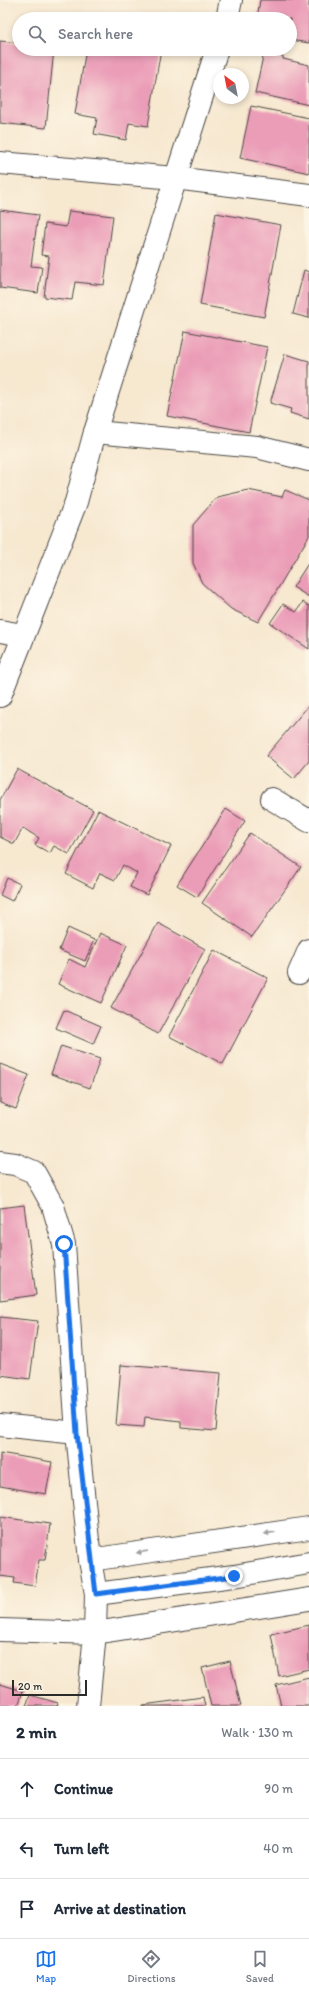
<!DOCTYPE html>
<meta charset="utf-8">
<style>
:root{--surface:#fff;--page:#f2f2f3;--text:#1f2937;--muted:#747a83;--line:#e0e1e3;--accent:#1a73e8}
body{margin:0;font-family:Itim,sans-serif;background:var(--page);color:var(--text)}
.compass{position:absolute;left:213px;top:68px;width:36px;height:36px;border-radius:50%;background:var(--surface);box-shadow:0 2px 6px #0003;rotate:328deg}
.scale{position:absolute;left:12px;bottom:10px;width:75px;box-sizing:border-box;padding-left:4px;border:2px solid #2b2b2b;border-top:0;font-size:11px;line-height:14px;white-space:nowrap;color:#2b2b2b;-webkit-text-stroke:3px #fcf5e5;paint-order:stroke}
.stop{position:absolute;width:12px;height:12px;margin:-9px;border:3px solid #1a73e8;border-radius:50%;background:#fff}
.stop.end{background:#1a73e8;border-color:#fff;box-shadow:0 1px 4px #0008}
.list{margin:0;padding:0;list-style:none}
h2{display:flex;justify-content:space-between;align-items:center;height:52px;margin:0;padding:0 16px;font-size:17px}
h2 small{font-size:13px;font-weight:400;color:var(--muted)}
.list li{display:grid;grid-template-columns:26px 1fr auto;gap:12px;align-items:center;box-sizing:border-box;height:60px;padding:0 16px;border-top:1px solid var(--line)}
.list b{display:block;font-size:15px;white-space:nowrap}
.list em{font-size:13px;font-style:normal;color:var(--muted)}
.icon{flex:none;width:22px;height:22px;fill:none;stroke:currentColor;stroke-width:2;stroke-linecap:round;stroke-linejoin:round}
.map{position:relative;flex:none;width:309px;height:1706px;overflow:hidden}
.search{position:absolute;background:var(--surface);box-shadow:0 2px 6px #0003;left:12px;right:12px;top:12px;height:44px;display:flex;align-items:center;gap:10px;box-sizing:border-box;padding:0 14px;border-radius:22px;color:var(--muted);font-size:15px}
.sheet{height:232px;background:var(--surface)}
nav{display:flex;justify-content:space-around;align-items:center;box-sizing:border-box;height:56px;border-top:1px solid var(--line);background:var(--surface);font-size:11px;color:var(--muted)}
nav a{display:grid;justify-items:center;gap:2px}
nav .on{color:var(--accent)}
.map>svg:first-child{display:block}
</style>
<div class="map">
<svg width="309" height="1706" viewBox="0 0 309 1706">
<rect width="100%" height="100%" fill="#fcf5e5"/>
<filter id="ink" filterUnits="userSpaceOnUse"><feTurbulence type="fractalNoise" baseFrequency=".025" numOctaves="2"/><feDisplacementMap in="SourceGraphic" scale="8" xChannelSelector="R" yChannelSelector="G"/><feConvolveMatrix kernelMatrix="1 2 1 2 8 2 1 2 1" color-interpolation-filters="sRGB"/></filter>
<filter id="wash" filterUnits="userSpaceOnUse"><feTurbulence type="fractalNoise" baseFrequency=".012" numOctaves="4" result="noise"/><feDisplacementMap in="SourceGraphic" scale="16" xChannelSelector="R" yChannelSelector="G"/><feGaussianBlur stdDeviation="0.9" result="paint"/><feColorMatrix in="noise" values="0 0 0 0 0 0 0 0 0 0 0 0 0 0 0 0 0 1.4 0 .05"/><feComposite in="paint" operator="in"/></filter>
<g filter="url(#wash)">
<rect width="100%" height="100%" fill="#f7e8d0"/>
<g id="blocks">
<!-- building -->
<g fill="#eb9db8">
<polygon points="260,0 309,0 309,43 290,40 290,19 257,19"/>
<polygon points="0,41 19,43 19,49 54,49 46,128 0,123"/>
<polygon points="86,49 161,49 148,126 129,123 126,140 94,134 97,118 75,114"/>
<polygon points="264,52 283,56 283,59 309,65 309,105 255,93"/>
<polygon points="251,106 309,118 309,173 240,158"/>
<polygon points="0,210 38,215 31,266 42,267 38,293 0,288"/>
<polygon points="69,211 113,216 104,285 75,282 72,300 44,297 49,256 41,255 45,224 66,227"/>
<polygon points="216,213 281,225 264,317 200,305"/>
<polygon points="304,270 309,272 309,318 293,314"/>
<polygon points="185,331 267,347 249,432 167,416"/>
<polygon points="285,354 309,361 309,419 290,413 291,409 270,403"/>
<polygon points="248,490 282,497 285,490 309,500 309,536 258,622 231,609 202,583 193,563 193,525 217,497"/>
<polygon points="309,562 309,597 293,587"/>
<polygon points="303,602 309,606 309,649 270,623 283,604 296,612"/>
<polygon points="309,705 309,761 294,779 266,756"/>
<polygon points="17,769 93,810 69,854 54,846 50,853 35,845 39,838 23,828 14,844 0,837 0,800"/>
<polygon points="226,809 245,821 197,897 177,885"/>
<polygon points="98,810 171,846 147,895 130,887 137,873 123,865 115,880 100,873 93,888 66,874"/>
<polygon points="250,833 301,867 252,937 202,903"/>
<polygon points="7,878 20,884 12,901 0,895"/>
<polygon points="158,923 205,949 158,1034 111,1008"/>
<polygon points="68,928 94,940 85,961 59,950"/>
<polygon points="100,933 127,945 101,1003 58,984 69,959 85,967"/>
<polygon points="214,950 268,978 223,1064 169,1036"/>
<polygon points="64,1010 101,1026 93,1044 56,1028"/>
<polygon points="61,1046 100,1059 90,1088 51,1074"/>
<polygon points="0,1064 29,1075 16,1109 0,1103"/>
<polygon points="24,1205 36,1295 0,1300 0,1208"/>
<polygon points="0,1317 38,1321 30,1379 0,1375"/>
<polygon points="121,1365 221,1373 216,1431 181,1428 181,1421 145,1417 144,1427 116,1425"/>
<polygon points="0,1453 52,1462 46,1494 0,1486"/>
<polygon points="0,1517 50,1524 45,1560 39,1560 35,1586 14,1583 15,1578 0,1576"/>
<polygon points="309,1625 309,1669 279,1676 271,1634"/>
<polygon points="230,1661 241,1706 211,1706 202,1668"/>
<polygon points="309,1677 309,1706 281,1706 276,1685"/>
<polygon points="0,1684 23,1691 18,1706 0,1706"/>
<polygon points="30,1695 58,1703 57,1706 26,1706"/>
<polygon points="203,1697 205,1706 143,1706 143,1705"/>
</g>
</g>
</g>
<g filter="url(#ink)">
<use href="#blocks" fill-opacity="0" stroke="#4a4744" stroke-width="1"/>
<g fill="none" stroke-linecap="round" stroke-linejoin="round">
<!-- street casing -->
<g stroke="#4a4744" stroke-width="24">
<g id="street">
<polyline points="227,19 231,0"/>
<polyline points="0,163 175,178 309,195"/>
<polyline points="95,432 257,447 309,460"/>
<polyline points="0,631 23,635"/>
<polyline points="0,696 76,502 95,432 217,49"/>
<polyline points="272,799 309,821"/>
<polyline points="299,973 309,950"/>
<polyline points="0,1162 15,1164 34,1172 53,1206 64,1244 77,1433 90,1560 96,1594 95,1633 88,1706"/>
<polyline points="0,1425 77,1433"/>
<polyline points="90,1560 309,1528"/>
<polyline points="96,1594 234,1576 309,1563"/>
<polyline points="0,1630 95,1633 309,1599"/>
</g>
</g>
<!-- street -->
<use href="#street" stroke="#fff" stroke-width="22"/>
</g>
<!-- one-way arrows -->
<defs><path id="oneway-solid" d="M-6-.8H1V-3.2L6.5 0L1 3.2V.8H-6Z"/></defs>
<g fill="#a0a0a0">
<use href="#oneway-solid" transform="translate(270 1533) rotate(172)"/>
<use href="#oneway-solid" transform="translate(142 1552) rotate(172)"/>
</g>
</g>
<g fill="none" stroke-linecap="round" stroke-linejoin="round" filter="url(#ink)">
<!-- route -->
<polyline stroke="#1a73e8" stroke-width="5" points="64,1244 77,1433 96,1594 234,1576"/>
</g>
</svg>
<svg class="compass" viewBox="-18 -18 36 36"><path d="M0-13l5 13h-10z" fill="#e53935"/><path d="M0 13l5-13h-10z" fill="#747a83"/></svg>
<div class="scale">20 m</div>
<div class="stop" style="left:64px;top:1244px"></div>
<div class="stop end" style="left:234px;top:1576px"></div>
<div class="search"><svg class="icon" aria-label="search" viewBox="0 0 24 24"><circle cx="10" cy="10" r="6"/><path d="M15 15l6 6"/></svg>Search here</div>
</div>
<section class="sheet">
<h2>2 min<small>Walk · 130 m</small></h2>
<ul class="list">
<li><svg class="icon" aria-label="ahead" viewBox="0 0 24 24"><path d="M12 20V5M6 11l6-6 6 6"/></svg><div><b>Continue</b></div><em>90 m</em></li>
<li><svg class="icon" aria-label="left" viewBox="0 0 24 24"><path d="M17 20v-9H6M10 6l-5 5 5 5"/></svg><div><b>Turn left</b></div><em>40 m</em></li>
<li><svg class="icon" aria-label="arrive" viewBox="0 0 24 24"><path d="M6 21V4h12l-3 4 3 4H6"/></svg><div><b>Arrive at destination</b></div></li>
</ul>
</section>
<nav>
<a class="on"><svg class="icon" aria-label="map" viewBox="0 0 24 24"><path d="M3 6l6-2 6 2 6-2v14l-6 2-6-2-6 2zM9 4v14M15 6v14"/></svg>Map</a>
<a><svg class="icon" aria-label="directions" viewBox="0 0 24 24"><path d="M12 3l9 9-9 9-9-9zM9 14v-3h6M13 9l2 2-2 2"/></svg>Directions</a>
<a><svg class="icon" aria-label="saved" viewBox="0 0 24 24"><path d="M7 4h10v16l-5-4-5 4z"/></svg>Saved</a>
</nav>
